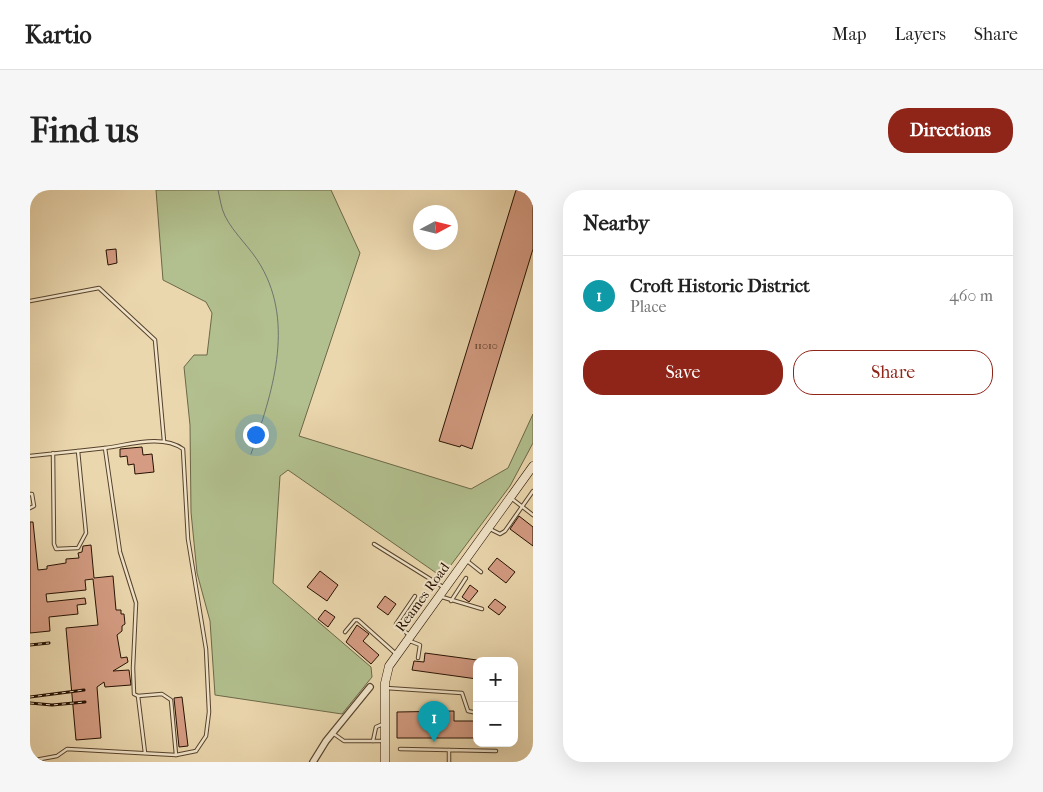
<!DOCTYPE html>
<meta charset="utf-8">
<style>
:root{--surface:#fff;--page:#f6f6f6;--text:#222;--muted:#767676;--line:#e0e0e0;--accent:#8f2418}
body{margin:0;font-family:"IM FELL French Canon",serif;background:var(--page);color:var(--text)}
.controls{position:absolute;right:15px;bottom:15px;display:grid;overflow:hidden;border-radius:10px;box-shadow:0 5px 20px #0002}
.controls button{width:45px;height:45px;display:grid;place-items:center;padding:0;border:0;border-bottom:1px solid var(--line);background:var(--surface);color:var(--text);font:25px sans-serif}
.compass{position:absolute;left:383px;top:15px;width:45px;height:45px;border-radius:50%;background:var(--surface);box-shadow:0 5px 20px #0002;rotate:83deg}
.you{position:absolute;left:225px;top:244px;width:18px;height:18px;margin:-12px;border:4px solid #fff;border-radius:50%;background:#1a73e8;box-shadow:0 0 0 8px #1a73e833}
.badge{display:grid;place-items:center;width:32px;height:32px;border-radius:50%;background:var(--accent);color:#fff;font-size:16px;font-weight:700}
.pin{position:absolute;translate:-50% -41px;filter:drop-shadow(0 1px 2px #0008)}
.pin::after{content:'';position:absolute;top:26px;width:18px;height:15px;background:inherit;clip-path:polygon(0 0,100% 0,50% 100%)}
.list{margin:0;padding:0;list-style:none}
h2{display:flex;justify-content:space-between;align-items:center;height:65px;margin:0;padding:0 20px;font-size:21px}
h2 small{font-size:16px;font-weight:400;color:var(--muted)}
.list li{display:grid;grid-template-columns:32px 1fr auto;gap:15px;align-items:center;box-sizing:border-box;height:80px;padding:0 20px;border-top:1px solid var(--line)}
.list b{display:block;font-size:19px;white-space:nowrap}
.list p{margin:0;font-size:16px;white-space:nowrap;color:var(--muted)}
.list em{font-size:16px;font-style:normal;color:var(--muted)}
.actions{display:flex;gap:10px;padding:15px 20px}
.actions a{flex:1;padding:11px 0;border:1px solid var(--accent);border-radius:20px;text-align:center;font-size:18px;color:var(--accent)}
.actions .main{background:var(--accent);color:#fff}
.map{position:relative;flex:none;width:503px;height:572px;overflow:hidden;border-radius:20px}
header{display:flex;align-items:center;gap:30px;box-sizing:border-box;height:70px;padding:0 25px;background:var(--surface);border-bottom:1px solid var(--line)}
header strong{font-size:24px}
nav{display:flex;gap:28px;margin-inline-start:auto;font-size:18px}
.intro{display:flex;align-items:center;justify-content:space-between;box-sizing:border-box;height:120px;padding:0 30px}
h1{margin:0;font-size:35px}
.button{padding:12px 22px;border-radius:20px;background:var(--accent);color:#fff;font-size:18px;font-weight:700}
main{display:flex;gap:30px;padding:0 30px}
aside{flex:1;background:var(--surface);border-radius:20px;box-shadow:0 5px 20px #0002}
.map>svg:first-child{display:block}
</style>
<header>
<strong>Kartio</strong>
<nav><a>Map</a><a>Layers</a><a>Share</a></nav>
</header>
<div class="intro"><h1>Find us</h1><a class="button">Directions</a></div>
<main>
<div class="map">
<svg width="503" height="572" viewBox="0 0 503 572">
<rect width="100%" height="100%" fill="#ebd7ae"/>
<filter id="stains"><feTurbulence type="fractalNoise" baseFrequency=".004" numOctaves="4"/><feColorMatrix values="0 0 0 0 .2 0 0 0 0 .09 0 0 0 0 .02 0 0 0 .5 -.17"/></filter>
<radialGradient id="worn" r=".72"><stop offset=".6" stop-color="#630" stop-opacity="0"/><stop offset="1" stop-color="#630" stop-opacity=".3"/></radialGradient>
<!-- green -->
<polygon fill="#b2bf8e" stroke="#6c6848" points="126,0 301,0 330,63 269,246 441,299 478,278 503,224 503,253 480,296 412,387 258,280 250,286 243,393 341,477 342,487 312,524 185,505 180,431 167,383 161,322 160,235 154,177 164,165 177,165 182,123 176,112 133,90"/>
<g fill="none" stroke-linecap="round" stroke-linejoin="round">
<!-- stream -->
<path stroke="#6e746f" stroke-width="1" d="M188,0C190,8 191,18 195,26C204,44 221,58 231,76C265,135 242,204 221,264"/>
</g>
<!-- building -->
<g fill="#d59c83" stroke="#251002">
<polygon points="486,0 503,0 503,59 442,259 431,255 430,257 409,251"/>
<polygon points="86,59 87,73 78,75 76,60"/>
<polygon points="112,257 113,265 122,264 124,282 105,284 104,274 98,275 97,266 90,267 90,259"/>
<polygon points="489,326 503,337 503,356 480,339"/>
<polygon points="0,332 3,332 8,380 17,379 17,376 36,373 36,369 49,368 48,363 52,362 53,356 61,355 64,388 83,386 86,420 91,420 91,424 94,424 95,434 92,436 92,441 87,445 91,468 97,467 98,472 83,481 99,480 101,495 75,497 74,492 67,497 71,548 46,550 36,438 68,435 63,389 55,390 56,400 16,404 17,412 55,408 56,414 47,415 48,424 19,427 20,441 0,443"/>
<polygon points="467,368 485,382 476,393 458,379"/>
<polygon points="290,381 308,395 297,411 277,397"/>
<polygon points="440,395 448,401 439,412 432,407"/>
<polygon points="355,406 366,414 358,425 347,417"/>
<polygon points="465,409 476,417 469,425 458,417"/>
<polygon points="295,420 305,427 298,437 288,429"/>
<polygon points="327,435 339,444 333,451 349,465 341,474 316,452"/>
<polygon points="395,463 447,470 447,489 382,480 384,471 394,472"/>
<polygon points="152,507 158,556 149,557 144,508"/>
<polygon points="424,521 424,531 447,531 447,548 367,548 367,522"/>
</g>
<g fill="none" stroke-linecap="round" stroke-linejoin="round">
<!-- lane casing -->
<g stroke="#56422d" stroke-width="4.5">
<g id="lane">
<polyline points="0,111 69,98 125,150 134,251"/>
<path d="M75,258C99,255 132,244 153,259L158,349L176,459L179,522L176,546L166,561L146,565"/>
<polyline points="0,266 48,261 56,343 48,358 26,359 24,354 23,263"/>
<polyline points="0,304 2,304 4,316 0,318"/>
<polyline points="481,308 503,325"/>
<polyline points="460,339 470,344 475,341 503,301"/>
<polyline points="344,354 413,397"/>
<polyline points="436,370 451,382"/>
<polyline points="412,407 452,419"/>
<polyline points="421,411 436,388"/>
<polyline points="315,442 325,430 328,430 365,463"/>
<polyline points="379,445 366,434 385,406"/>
<polyline points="380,451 390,455 388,468"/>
<polyline points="356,498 432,503 438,521 447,523"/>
<polyline points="108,506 115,563"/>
<polyline points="304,544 314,551 354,551"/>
<polyline points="343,551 346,537 353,534"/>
<polyline points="370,559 419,560"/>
<polyline points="0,571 27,566 37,559 146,565 141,510 132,504 108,506 104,504 103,478 106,413 90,362 75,258 48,261"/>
<polyline points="419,572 419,560 466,561"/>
</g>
</g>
<!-- street casing -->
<g stroke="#56422d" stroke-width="8">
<polyline id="street" points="283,572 296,551 340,497"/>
</g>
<!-- secondary casing -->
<g stroke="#251002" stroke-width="9">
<polyline id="secondary" points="355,572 355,493 359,476 503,276"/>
</g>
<!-- lane -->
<use href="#lane" stroke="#f2e5ca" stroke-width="2.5"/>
<!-- street -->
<use href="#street" stroke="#f2e5ca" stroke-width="5.5"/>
<!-- secondary -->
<use href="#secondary" stroke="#f2e5ca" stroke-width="8"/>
<!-- rail casing -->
<g stroke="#251002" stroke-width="3">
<g id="rail">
<polyline points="0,455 19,453"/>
<polyline points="0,507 54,500"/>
<polyline points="0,513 22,515 55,512"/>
</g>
</g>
<!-- rail -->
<use href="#rail" stroke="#f2e5ca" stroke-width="1" stroke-dasharray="4" stroke-linecap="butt"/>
</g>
<g text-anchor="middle" stroke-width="4" stroke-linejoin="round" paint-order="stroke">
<!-- number labels -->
<g font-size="11" fill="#513322">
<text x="456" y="159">11010</text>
</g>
<!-- street labels -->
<g font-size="14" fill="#251002" stroke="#f2e5ca">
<text transform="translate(392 407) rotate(-54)" y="5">Reames Road</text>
</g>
</g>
<rect width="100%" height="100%" filter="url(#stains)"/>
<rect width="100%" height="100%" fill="url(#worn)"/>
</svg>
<div class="controls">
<button>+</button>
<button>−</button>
</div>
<svg class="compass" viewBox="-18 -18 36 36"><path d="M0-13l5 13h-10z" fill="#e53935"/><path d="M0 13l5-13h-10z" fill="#767676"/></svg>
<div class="you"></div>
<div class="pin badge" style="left:404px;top:552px;background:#0f9aa8">1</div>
</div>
<aside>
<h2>Nearby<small></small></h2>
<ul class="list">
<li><span class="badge" style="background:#0f9aa8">1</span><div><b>Croft Historic District</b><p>Place</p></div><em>460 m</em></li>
</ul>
<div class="actions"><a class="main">Save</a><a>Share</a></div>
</aside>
</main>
